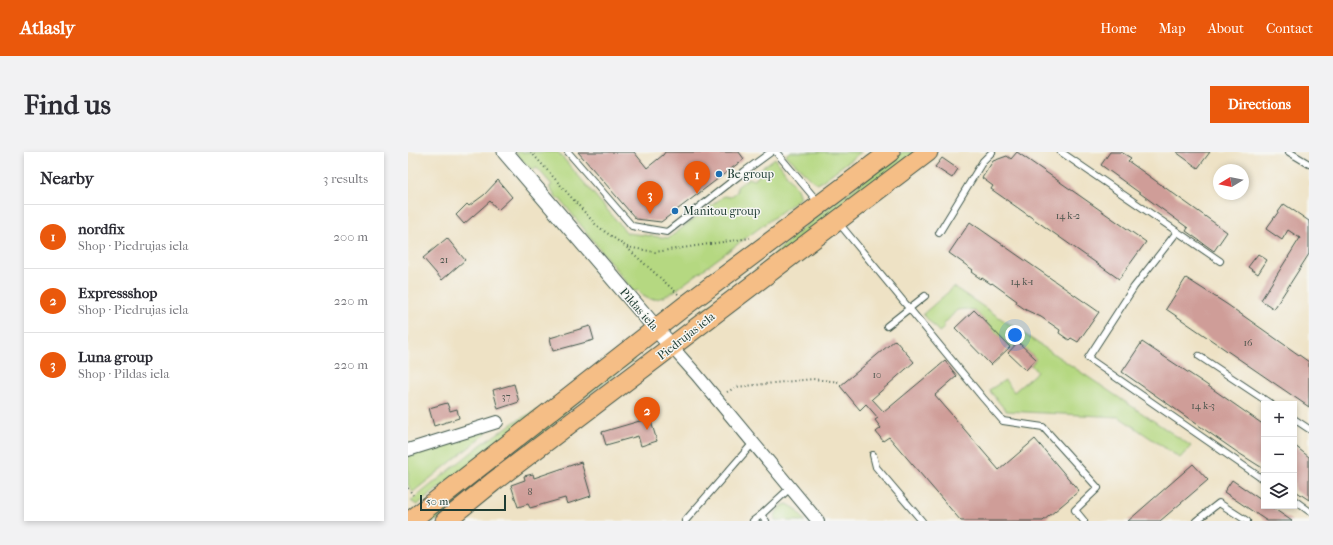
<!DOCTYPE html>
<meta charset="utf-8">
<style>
:root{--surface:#fff;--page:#f2f2f3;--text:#2b2b33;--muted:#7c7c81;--line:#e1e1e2;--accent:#ea580c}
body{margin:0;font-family:"IM FELL French Canon",serif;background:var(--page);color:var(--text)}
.controls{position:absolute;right:12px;bottom:12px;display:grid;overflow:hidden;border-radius:0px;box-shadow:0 2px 6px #0003}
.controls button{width:36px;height:36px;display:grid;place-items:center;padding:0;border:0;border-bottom:1px solid var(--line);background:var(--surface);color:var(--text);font:20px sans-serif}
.compass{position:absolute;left:805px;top:12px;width:36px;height:36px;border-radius:50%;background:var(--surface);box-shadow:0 2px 6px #0003;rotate:260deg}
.scale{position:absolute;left:12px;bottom:10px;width:86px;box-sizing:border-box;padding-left:4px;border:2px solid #1f3d34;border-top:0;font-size:11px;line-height:14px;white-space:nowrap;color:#1f3d34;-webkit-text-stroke:3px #f6f6f2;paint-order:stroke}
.you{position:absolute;left:607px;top:183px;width:14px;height:14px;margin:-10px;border:3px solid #fff;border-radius:50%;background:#1a73e8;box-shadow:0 0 0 6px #1a73e833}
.badge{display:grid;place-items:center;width:26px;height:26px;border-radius:50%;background:var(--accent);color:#fff;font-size:13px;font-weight:700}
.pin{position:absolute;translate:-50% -33px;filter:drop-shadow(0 1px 2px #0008)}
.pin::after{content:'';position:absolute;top:21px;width:14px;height:12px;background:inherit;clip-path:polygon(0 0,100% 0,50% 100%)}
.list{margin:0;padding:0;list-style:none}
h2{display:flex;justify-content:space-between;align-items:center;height:52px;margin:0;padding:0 16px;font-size:17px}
h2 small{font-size:13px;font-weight:400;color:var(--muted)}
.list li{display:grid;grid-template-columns:26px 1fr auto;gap:12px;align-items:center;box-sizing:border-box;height:64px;padding:0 16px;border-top:1px solid var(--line)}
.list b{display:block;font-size:15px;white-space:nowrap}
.list p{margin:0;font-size:13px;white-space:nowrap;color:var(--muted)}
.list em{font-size:13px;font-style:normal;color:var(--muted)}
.icon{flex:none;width:22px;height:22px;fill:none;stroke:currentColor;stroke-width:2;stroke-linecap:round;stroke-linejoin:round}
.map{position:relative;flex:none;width:901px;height:369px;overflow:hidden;border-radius:0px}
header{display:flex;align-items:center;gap:24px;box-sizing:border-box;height:56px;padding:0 20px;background:var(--accent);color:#fff}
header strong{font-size:19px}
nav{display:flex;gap:22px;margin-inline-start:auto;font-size:14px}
.intro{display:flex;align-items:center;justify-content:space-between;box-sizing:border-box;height:96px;padding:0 24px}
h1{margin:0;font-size:28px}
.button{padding:10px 18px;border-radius:0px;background:var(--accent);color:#fff;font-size:14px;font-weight:700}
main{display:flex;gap:24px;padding:0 24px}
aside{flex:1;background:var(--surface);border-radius:0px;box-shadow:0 2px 6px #0003}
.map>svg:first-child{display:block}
</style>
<header>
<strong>Atlasly</strong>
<nav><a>Home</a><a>Map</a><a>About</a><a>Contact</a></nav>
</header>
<div class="intro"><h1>Find us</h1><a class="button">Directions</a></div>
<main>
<aside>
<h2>Nearby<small>3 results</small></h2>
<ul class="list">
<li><span class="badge">1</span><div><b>nordfix</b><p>Shop · Piedrujas iela</p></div><em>200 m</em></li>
<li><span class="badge">2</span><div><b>Expressshop</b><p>Shop · Piedrujas iela</p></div><em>220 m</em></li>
<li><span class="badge">3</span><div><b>Luna group</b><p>Shop · Pildas iela</p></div><em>220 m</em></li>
</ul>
</aside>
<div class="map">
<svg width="901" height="369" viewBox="0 0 901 369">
<rect width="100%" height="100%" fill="#f6f6f2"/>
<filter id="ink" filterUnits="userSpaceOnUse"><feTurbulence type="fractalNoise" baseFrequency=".025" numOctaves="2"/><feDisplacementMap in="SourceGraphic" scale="8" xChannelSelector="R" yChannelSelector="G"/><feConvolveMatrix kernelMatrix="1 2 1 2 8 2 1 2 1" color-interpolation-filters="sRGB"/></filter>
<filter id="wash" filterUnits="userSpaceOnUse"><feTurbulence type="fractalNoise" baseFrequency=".012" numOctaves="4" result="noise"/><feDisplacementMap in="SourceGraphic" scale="16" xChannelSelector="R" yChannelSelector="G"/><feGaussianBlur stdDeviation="0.9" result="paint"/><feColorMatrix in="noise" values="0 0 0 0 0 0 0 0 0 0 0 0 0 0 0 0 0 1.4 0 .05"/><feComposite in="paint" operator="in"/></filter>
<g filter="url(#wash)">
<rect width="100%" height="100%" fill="#eee2c5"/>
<!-- green -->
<g fill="#b5d881" stroke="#6a8a5a">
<path d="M107,0H150L219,81L261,86L316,44L322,45L329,40V35L341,26L346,28L352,23L351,18L367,6L389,37L392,46L265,140C258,144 245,151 237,145C234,143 232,140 230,138L226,140L152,47H149L141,35L144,33L129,16L125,18L119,14Z"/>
<polygon points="381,0 453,0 410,32 404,28 378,3"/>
<polygon points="494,0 509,0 292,165 291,162 349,118 353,114 404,68"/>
<polygon points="546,135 783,294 772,306 711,265 598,259 581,238 597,228 606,240 629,220 623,213 628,207 610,190 604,197 566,158 556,157 549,158 536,172 536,176 531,180 515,162"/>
<polygon points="224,205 226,208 160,258 132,285 60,342 27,369 14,369"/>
<polygon points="140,253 9,353 3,349 74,292 108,269"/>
<polygon points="75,279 79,281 5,340 0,333 0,301"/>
<path d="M379,352L388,357L397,369H379L377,367L374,369H367C366,361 371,354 379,352Z"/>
</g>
<g id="blocks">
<!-- building -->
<g fill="#cf9d98">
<polygon points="170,0 226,0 239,16 255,3 257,0 331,0 336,7 253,70 228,67"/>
<polygon points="609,0 738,90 711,127 583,37 585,34 574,26 585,9 599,4 603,7"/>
<polygon points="702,0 713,0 723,6 720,9 819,80 806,99 778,79 780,76 693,13"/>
<polygon points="768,0 802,0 790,16"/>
<polygon points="534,6 550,17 544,26 527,15"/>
<polygon points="90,28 104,45 90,58 82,49 56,72 48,63 59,52 61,54 76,43"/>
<polygon points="876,52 901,69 901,102 866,157 853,148 892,86 880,78 874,88 858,77"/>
<polygon points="562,70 691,160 670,190 663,186 661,188 651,181 652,178 633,165 618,158 608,151 609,149 584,131 583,132 574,126 573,127 563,120 565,118 541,101"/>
<polygon points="39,86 57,108 34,128 15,106"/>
<polygon points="850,102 859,108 850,122 840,115"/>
<polygon points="778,126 820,153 901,210 901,255 758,157"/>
<polygon points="566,158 602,195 583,213 547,176"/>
<polygon points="182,174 186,188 145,199 142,186"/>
<polygon points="487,188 506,210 464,247 476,260 537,209 549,224 527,243 591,318 627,287 671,339 635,369 553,369 481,285 475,289 468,280 473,276 467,268 470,266 458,252 452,258 432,234"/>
<polygon points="610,190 628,207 618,218 600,201"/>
<polygon points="734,190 796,231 856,273 856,317 829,300 714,220"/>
<polygon points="106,232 111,250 90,257 85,238"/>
<polygon points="39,251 42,259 49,257 51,266 26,274 21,256"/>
<polygon points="242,266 249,289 233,294 230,284 198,293 194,280"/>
<polygon points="886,293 901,305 901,348 886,338"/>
<polygon points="173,310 183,344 159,352 157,346 122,356 120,352 110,355 103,333 117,328 116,324 125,322 126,326"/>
<polygon points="785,312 800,328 752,369 720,369"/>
<polygon points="824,328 856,350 856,354 862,354 884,369 859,369 816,340"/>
</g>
</g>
</g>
<g filter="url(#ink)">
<use href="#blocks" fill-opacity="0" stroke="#3e564a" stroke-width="1"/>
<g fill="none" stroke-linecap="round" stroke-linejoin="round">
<!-- service casing -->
<g stroke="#3e564a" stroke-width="8">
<g id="service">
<polyline points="160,0 224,74 259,80 337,19 363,0"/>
<polyline points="368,0 410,50"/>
<polyline points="653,0 812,109"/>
<polyline points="881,0 901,12"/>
<polyline points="430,70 575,246 595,269 635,275 690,336 667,358 676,369"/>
<polyline points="769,80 726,135 680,206 856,328"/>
<polyline points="531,81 575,9 584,0"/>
<polyline points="479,174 517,144"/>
<polyline points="791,204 863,252"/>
<polyline points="886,267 901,277"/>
<polyline points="465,303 468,315 514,369"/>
<polyline points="886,348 901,359"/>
<polyline points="277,369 345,291"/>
<polyline points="345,369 353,363"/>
<polyline points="358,369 353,363 382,336"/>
<polyline points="788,369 811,351 839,369"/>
</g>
</g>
<!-- minor casing -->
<g stroke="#3e564a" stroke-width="14">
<g id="minor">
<polyline points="263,194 288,222 410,369"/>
<polyline points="0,298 89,270"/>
</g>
</g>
<!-- tertiary casing -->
<g stroke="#3e564a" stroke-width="17">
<polyline id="tertiary" points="97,0 263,194"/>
</g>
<!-- primary casing -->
<g stroke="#3e564a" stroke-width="21">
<g id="primary">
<polyline points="2,369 278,153 482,0"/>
<polyline points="37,369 85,330 520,0"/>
</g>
</g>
<!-- path -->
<g stroke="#3e564a" stroke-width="2" stroke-dasharray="1 3" stroke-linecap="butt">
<polyline points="123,0 188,73 217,94 270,142"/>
<polyline points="219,95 247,100 342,86"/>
<polyline points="319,240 328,235 405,227 432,230"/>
<polyline points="0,336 5,343"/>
</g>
<!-- service -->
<use href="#service" stroke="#fff" stroke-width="6"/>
<!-- minor -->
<use href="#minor" stroke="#fff" stroke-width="12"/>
<!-- tertiary -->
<use href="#tertiary" stroke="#fff" stroke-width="15"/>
<!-- primary -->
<use href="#primary" stroke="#f5be86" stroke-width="19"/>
</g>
</g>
<!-- markers -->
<g fill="#1f6fb2" stroke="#f6f6f2" stroke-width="1.5">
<circle cx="311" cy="22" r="4"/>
<circle cx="267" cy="59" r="4"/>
</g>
<g text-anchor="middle" stroke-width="3" stroke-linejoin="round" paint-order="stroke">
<!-- number labels -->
<g font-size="10" fill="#4b554d">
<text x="660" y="67">14 k-2</text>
<text x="36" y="111">21</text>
<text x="614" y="133">14 k-1</text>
<text x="840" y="194">16</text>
<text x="469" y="226">10</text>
<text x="98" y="248">37</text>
<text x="795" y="257">14 k-3</text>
<text x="122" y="343">8</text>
</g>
<!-- poi labels -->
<g font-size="12" fill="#1f3d34" stroke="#f6f6f2" text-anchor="start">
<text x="319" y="26">Be group</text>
<text x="275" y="63">Manitou group</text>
</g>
<!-- street labels -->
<g font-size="12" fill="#1f3d34" stroke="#f6f6f2">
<text transform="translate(231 157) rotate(49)" y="4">Pildas iela</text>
<text transform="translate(278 184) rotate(-38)" y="4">Piedrujas iela</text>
</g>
</g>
</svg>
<div class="controls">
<button>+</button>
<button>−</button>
<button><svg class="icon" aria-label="layers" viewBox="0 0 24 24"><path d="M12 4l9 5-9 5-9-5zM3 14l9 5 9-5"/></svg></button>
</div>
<svg class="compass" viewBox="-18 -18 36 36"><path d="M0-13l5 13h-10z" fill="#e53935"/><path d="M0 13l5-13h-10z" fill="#7c7c81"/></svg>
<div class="scale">50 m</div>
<div class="you"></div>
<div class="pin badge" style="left:289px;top:42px">1</div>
<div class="pin badge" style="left:239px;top:278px">2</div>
<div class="pin badge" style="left:242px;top:62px">3</div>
</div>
</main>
